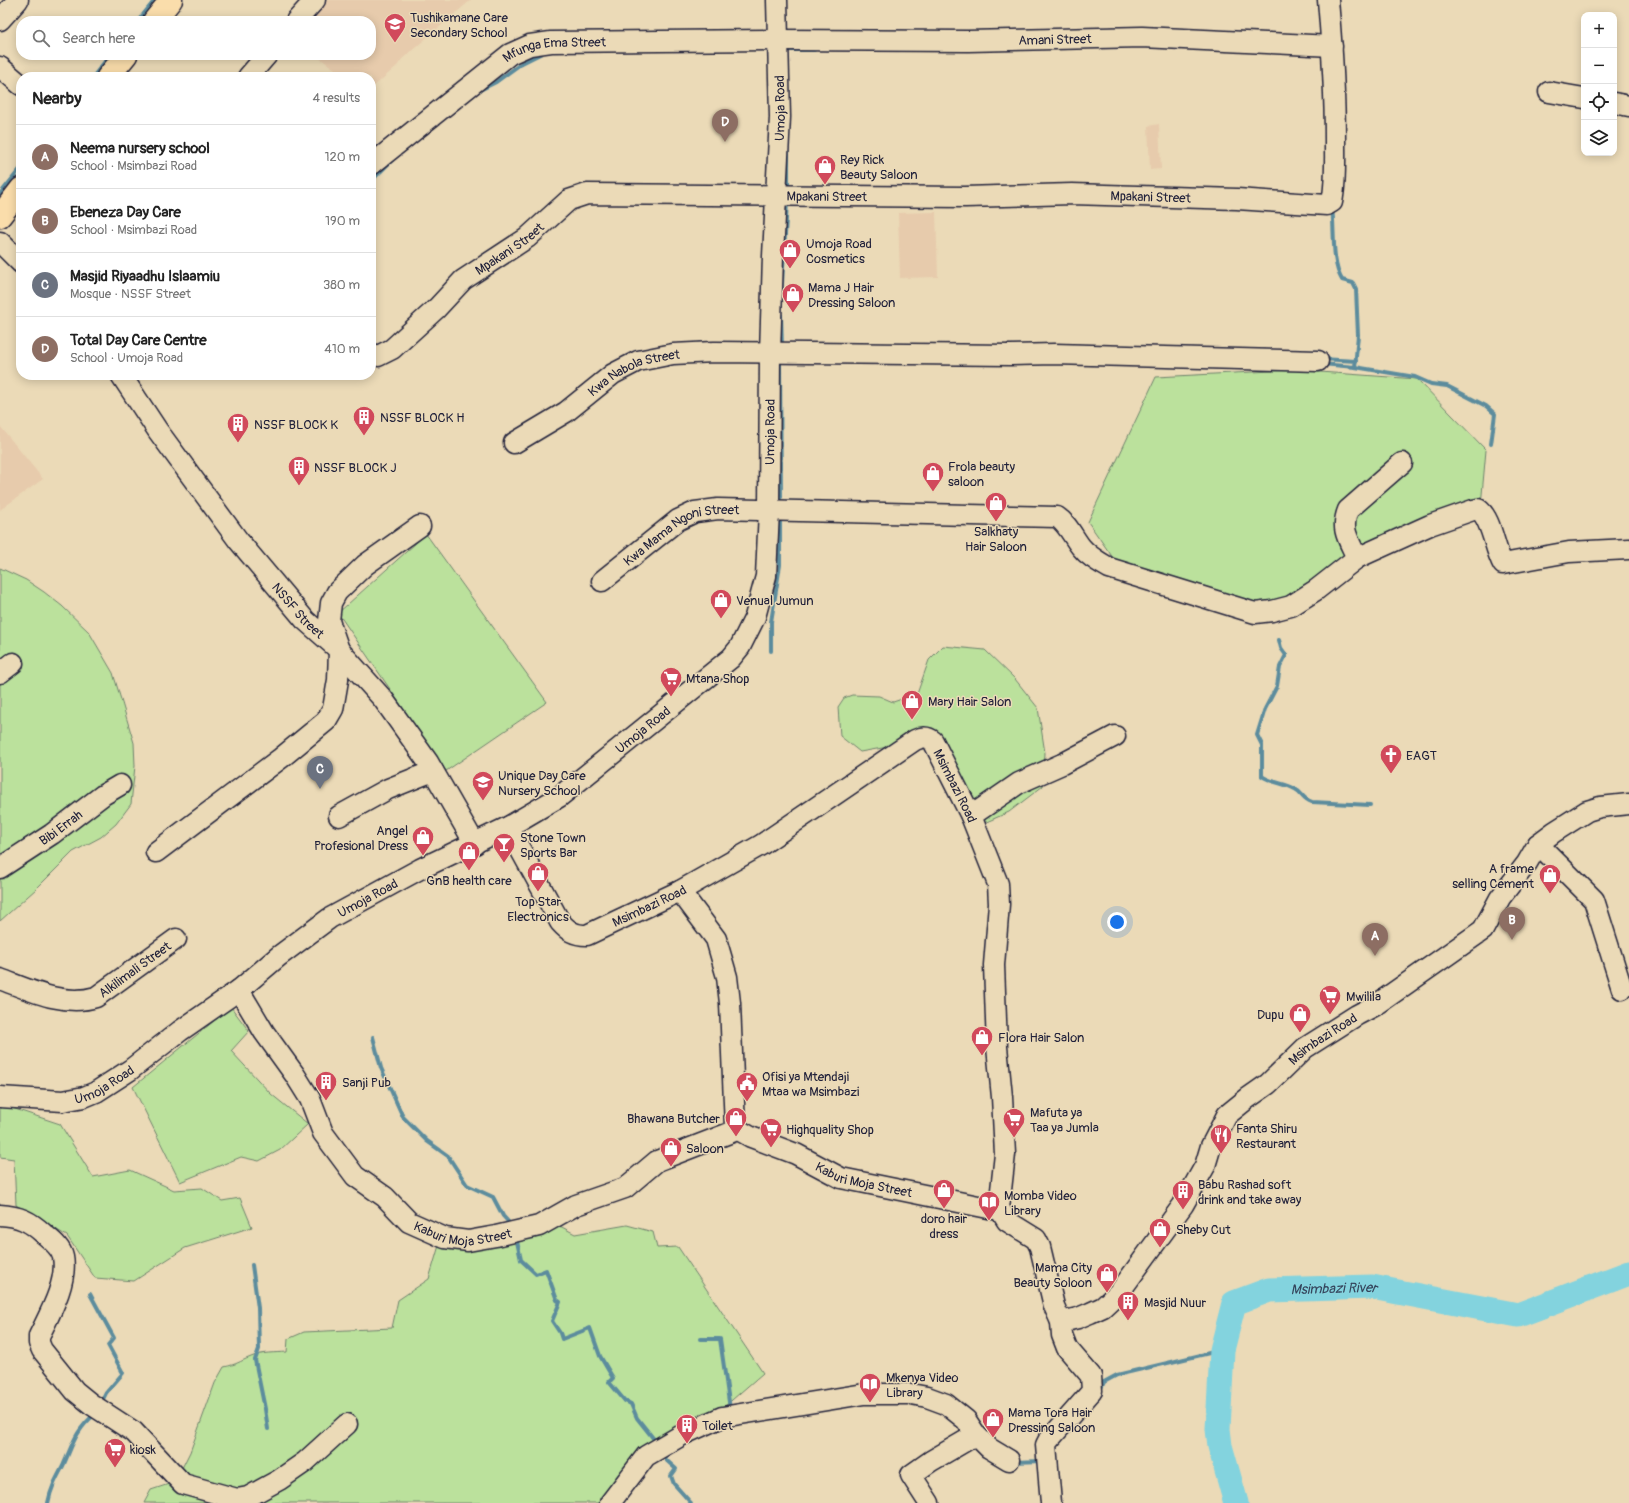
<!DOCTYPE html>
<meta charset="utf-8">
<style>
:root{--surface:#fff;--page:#f2f2f2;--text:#222;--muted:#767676;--line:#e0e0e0;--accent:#7c3aed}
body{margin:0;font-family:Pangolin,sans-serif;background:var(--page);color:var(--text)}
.controls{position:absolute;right:12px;top:12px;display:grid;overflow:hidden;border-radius:8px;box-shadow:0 2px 10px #0003}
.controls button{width:36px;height:36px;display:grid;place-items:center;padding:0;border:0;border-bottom:1px solid var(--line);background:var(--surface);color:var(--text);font:20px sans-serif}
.you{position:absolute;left:1117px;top:922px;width:14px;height:14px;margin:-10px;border:3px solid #fff;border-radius:50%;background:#1a73e8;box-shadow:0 0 0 6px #1a73e833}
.badge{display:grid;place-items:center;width:26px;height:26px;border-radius:50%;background:var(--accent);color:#fff;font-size:13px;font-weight:700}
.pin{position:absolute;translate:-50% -33px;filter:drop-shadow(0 1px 2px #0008)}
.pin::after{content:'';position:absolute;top:21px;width:14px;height:12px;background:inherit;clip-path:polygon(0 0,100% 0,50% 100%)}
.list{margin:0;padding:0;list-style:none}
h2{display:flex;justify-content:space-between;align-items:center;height:52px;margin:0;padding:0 16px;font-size:17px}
h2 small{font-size:13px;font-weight:400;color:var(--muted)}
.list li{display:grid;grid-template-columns:26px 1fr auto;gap:12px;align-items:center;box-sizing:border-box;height:64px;padding:0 16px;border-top:1px solid var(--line)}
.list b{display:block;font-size:15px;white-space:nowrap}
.list p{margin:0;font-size:13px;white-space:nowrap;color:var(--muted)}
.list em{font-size:13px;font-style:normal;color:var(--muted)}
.icon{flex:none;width:22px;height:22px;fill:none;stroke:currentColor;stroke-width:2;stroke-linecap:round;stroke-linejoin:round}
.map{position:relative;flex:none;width:1629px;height:1503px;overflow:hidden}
.search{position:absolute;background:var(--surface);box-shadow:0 2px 10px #0003;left:16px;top:16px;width:360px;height:44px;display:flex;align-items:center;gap:10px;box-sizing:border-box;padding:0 14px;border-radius:16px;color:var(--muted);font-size:15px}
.panel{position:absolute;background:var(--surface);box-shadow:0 2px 10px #0003;left:16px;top:72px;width:360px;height:308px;border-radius:16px}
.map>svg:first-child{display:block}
</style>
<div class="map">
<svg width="1629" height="1503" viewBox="0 0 1629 1503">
<rect width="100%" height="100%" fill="#ebdab7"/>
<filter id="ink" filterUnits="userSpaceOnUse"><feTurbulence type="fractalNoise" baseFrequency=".025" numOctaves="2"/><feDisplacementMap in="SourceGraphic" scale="8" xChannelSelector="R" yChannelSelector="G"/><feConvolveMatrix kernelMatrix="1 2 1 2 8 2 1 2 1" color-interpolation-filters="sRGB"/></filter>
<g filter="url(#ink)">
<!-- built -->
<g fill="#e7cbac">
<polygon points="320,0 471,0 402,59 397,66 372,88 371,77 345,76 315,55 371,55 371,21 309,21"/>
<polygon points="1159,124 1161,169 1150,170 1148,126"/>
<polygon points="936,212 938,277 900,278 898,213"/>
<polygon points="0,426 43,479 0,510"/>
</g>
<!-- green -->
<g fill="#bbe19c" stroke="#6e826c">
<polygon points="1292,370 1417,379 1486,450 1480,517 1427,517 1271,610 1125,575 1088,522 1156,377"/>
<polygon points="426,534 547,702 446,771 338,613"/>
<polygon points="0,568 26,580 44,592 62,606 89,632 113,673 134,743 135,766 131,804 116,824 101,837 73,852 36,889 0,921"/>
<polygon points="943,646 985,650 1015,679 1038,708 1045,753 1043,786 1009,812 982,824 932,746 888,747 860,752 840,736 838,707 844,698 852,695 879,696 893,702 917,694 929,660"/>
<polygon points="231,1007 249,1031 231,1051 271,1094 308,1124 280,1150 259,1161 241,1157 180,1182 133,1087"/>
<polygon points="0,1104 60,1124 93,1177 130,1170 174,1190 202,1188 222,1201 240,1198 252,1227 185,1248 134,1281 95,1278 67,1236 16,1205 14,1159 0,1157"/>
<path d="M558,1225L575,1234L627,1225L653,1232L657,1248L678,1247L763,1373L709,1420L643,1458L614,1503H144L151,1490L175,1482L190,1452L215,1383L224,1367C238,1364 238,1362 251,1357C262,1352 275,1353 287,1352L288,1339L304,1332L392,1328L398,1300L429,1279L440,1242Z"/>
</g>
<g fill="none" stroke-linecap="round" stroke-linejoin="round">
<!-- stream -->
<g stroke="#5c8c9d" stroke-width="4">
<polyline points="138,21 155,0"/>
<polyline points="787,55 787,50 814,50"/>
<polyline points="93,77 110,55"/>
<polyline points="478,91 496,82 522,63 542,53"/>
<polyline points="371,181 392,160"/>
<polyline points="788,189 788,153"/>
<polyline points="0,194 21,168"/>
<path d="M1332,208C1335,229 1331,262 1342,280L1353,283L1356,289L1358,335L1355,367"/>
<polyline points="781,300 787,202"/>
<polyline points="781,315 782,346"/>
<polyline points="1322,359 1356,361"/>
<polyline points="1322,364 1355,367 1415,377 1431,384 1447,386 1486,406 1495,414 1491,444"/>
<polyline points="780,365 781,497"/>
<path d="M1279,640L1281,648L1286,655L1280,667L1277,686L1265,709L1257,735L1262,745V776C1271,783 1285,783 1295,789C1303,793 1302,799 1312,802L1370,805"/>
<polyline points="771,651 771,622 780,565 780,520"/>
<polyline points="373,1037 381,1068 403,1117 427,1141 448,1156 467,1185 493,1197 503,1216 512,1226"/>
<polyline points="516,1237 521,1260 536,1274 546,1270 557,1300 560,1302 552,1321 560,1333 562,1339 590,1328 600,1356 613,1378 609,1382 625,1401 631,1404 637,1418 657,1443"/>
<polyline points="252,1265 258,1308 259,1349 255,1360 265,1409 268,1429"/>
<polyline points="90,1294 114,1338 108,1345 123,1373 106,1393 101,1403"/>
<polyline points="700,1339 720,1339 730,1409"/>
<polyline points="1100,1390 1104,1382 1117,1375 1222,1350"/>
<polyline points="662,1453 666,1460 676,1469 671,1476 674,1484 691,1503"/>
<polyline points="1014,1462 1042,1461"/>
<path d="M48,1503C51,1488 56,1479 63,1466C73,1444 75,1431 95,1414"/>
</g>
<!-- river -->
<path stroke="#83d3de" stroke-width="25" id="s1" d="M1236,1503L1220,1446L1218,1429L1222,1350L1234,1303L1269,1290L1372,1287L1518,1315L1629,1273"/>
<!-- minor casing -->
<g stroke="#22223b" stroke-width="23">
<g id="minor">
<polyline points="0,20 18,0"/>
<polyline points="296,21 315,0"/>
<polyline points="0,67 21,85"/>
<polyline points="248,77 267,55"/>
<polyline points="1549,92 1584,98"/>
<polyline points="1614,103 1629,106"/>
<path id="s2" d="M371,165L510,54L530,45L551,42L777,40L968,41L1142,37L1332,46"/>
<polyline points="0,242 21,263"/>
<path id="s3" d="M371,354L378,356L392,349L437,308L463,280L527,238L569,200L587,194L965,197L1072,194L1237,199L1327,205L1332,202C1336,183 1335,161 1335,141C1335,94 1332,47 1328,0"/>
<path id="s4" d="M121,375L158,431L238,540L305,620L339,650L383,699L428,762L475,844"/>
<path id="s5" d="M514,443L566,412L613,374L638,361L673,354L714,352L1011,355L1054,354L1318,361"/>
<path d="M1357,558C1349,540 1340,530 1348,510L1402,463"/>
<path id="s6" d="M602,581L678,520L695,512L718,509L1057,517C1068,524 1073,537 1081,547C1088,556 1099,562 1109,568L1255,613L1272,611L1291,606L1316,590L1357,558L1430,525L1473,510L1478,509C1492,518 1494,549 1503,564L1569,552L1629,549"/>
<polyline points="0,673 13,663"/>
<polyline points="339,816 388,789 433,771"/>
<polyline points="971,816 1019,783 1062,764 1115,736"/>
<path id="s7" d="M508,827L560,922C568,931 574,935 587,935L680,891L761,845L915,740C922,737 927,736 933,741L971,816L998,884L999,904L994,965L997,1047L1002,1097L1005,1154L999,1208L1007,1221L1036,1239L1040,1247L1054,1306L1061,1322L1062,1335L1067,1348L1091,1376L1092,1391L1048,1441L1046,1445L1051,1503"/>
<polyline points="1538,844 1594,900 1622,989"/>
<polyline points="156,852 281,758 326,721 333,709 338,680 339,650 329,621 331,603 337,592 365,565 420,526"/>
<path id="s8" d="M0,868L52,834L103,795L120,785"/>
<path id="s9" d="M0,979C30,990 64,1007 96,997L176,939"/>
<path id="s10" d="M239,990L264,1032L295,1075L310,1099L323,1133L355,1176L385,1197L409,1222L445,1238L468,1241L496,1236L539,1226L576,1205L625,1188L657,1161L732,1132L735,1128L730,1003L727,977L716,939L680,891"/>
<path id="s11" d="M0,1097L63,1101L84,1097L96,1092L130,1070L180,1031L239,990L279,956L330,918L420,869L508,827L559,797L731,658L740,647L755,617L766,576L769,510L770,353L773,256L780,117L777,0"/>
<path id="s12" d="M735,1128L751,1137L796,1154L841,1178L993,1209L999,1208"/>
<path d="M0,1215C19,1216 30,1221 44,1234C51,1240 61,1247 63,1257C68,1282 49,1315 39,1336V1343L42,1350L75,1391L91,1404L134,1432L183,1484L237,1499L248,1497L279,1480L305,1462L347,1424"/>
<path id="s13" d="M1061,1322L1078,1318L1090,1313L1103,1307L1121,1290L1183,1205L1205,1166L1211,1146L1227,1115L1248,1098L1268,1084L1305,1048L1357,1015L1376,1005L1483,930L1500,898L1527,863L1538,844L1554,832L1587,811L1600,807L1629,804"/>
<polyline points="610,1503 646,1456 682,1435 722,1417 864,1394 911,1394 927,1397 946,1404 966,1420 976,1435 989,1448 1009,1460"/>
<polyline points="929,1503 911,1475 931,1461 972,1437"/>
</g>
</g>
<!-- major casing -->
<g stroke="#22223b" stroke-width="25">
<g id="major">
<polyline points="154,21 171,0"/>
<polyline points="108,77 126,55"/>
<polyline points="0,216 21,189"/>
</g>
</g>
<!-- minor -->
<use href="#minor" stroke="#ebdab7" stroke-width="20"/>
<!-- major -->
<use href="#major" stroke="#faddab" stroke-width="22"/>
</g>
</g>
<!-- icons -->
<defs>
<g id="school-pin" transform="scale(1.15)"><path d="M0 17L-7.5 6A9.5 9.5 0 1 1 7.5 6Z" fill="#d1495b" stroke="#ebdab7"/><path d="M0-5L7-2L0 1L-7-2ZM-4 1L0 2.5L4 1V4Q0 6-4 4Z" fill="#fff"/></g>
<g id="shop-pin" transform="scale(1.15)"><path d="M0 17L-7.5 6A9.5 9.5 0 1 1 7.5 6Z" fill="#d1495b" stroke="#ebdab7"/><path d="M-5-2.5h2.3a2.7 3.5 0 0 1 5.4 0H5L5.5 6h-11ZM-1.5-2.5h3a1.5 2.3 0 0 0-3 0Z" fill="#fff"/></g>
<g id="building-pin" transform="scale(1.15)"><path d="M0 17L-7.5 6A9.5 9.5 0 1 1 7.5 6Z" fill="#d1495b" stroke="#ebdab7"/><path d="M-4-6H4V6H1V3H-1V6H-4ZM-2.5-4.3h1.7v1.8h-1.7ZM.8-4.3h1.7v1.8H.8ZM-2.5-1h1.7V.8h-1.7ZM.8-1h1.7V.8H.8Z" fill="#fff"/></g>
<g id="supermarket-pin" transform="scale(1.15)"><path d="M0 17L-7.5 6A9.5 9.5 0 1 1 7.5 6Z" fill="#d1495b" stroke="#ebdab7"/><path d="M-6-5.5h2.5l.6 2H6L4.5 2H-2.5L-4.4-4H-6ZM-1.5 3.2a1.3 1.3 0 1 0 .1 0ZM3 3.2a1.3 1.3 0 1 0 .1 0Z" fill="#fff"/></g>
<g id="church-pin" transform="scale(1.15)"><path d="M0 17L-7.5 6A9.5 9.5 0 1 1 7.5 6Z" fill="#d1495b" stroke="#ebdab7"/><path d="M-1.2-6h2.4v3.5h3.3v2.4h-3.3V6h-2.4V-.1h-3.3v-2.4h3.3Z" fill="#fff"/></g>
<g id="bar-pin" transform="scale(1.15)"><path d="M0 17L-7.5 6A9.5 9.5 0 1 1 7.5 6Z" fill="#d1495b" stroke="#ebdab7"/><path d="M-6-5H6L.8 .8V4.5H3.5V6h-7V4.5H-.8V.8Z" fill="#fff"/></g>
<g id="civic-pin" transform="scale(1.15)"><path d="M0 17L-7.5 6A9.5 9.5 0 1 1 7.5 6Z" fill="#d1495b" stroke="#ebdab7"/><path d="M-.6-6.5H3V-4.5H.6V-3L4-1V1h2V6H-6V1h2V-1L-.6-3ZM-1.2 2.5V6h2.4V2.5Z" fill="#fff"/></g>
<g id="restaurant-pin" transform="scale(1.15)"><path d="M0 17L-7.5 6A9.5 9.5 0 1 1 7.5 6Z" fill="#d1495b" stroke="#ebdab7"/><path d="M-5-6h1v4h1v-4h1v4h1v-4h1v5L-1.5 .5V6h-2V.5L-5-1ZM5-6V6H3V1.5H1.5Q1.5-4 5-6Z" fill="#fff"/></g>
<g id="library-pin" transform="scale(1.15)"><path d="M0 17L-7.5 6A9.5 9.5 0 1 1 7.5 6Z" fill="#d1495b" stroke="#ebdab7"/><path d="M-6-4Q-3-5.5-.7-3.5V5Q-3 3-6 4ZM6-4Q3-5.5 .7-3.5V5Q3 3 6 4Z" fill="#fff"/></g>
</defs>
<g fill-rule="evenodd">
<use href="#school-pin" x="395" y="24"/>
<use href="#shop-pin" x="825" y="166"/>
<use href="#shop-pin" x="790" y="250"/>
<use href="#shop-pin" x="793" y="294"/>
<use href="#building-pin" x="364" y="417"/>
<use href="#building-pin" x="238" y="424"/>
<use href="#building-pin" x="299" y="467"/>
<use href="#shop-pin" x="933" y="473"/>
<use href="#shop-pin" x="996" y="503"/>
<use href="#shop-pin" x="721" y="600"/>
<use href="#supermarket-pin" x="671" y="678"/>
<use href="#shop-pin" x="912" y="701"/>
<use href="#church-pin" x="1391" y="755"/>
<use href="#school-pin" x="483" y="782"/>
<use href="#shop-pin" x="423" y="837"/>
<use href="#bar-pin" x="504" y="844"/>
<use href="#shop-pin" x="469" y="852"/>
<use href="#shop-pin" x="538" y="873"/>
<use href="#shop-pin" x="1550" y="875"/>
<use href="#supermarket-pin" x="1330" y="996"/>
<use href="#shop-pin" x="1300" y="1014"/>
<use href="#shop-pin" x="982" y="1037"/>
<use href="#building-pin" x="326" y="1082"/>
<use href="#civic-pin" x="747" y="1083"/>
<use href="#shop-pin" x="736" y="1118"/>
<use href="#supermarket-pin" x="1014" y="1119"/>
<use href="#supermarket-pin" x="771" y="1129"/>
<use href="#restaurant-pin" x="1221" y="1135"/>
<use href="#shop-pin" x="671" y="1148"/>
<use href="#shop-pin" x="944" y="1190"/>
<use href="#building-pin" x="1183" y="1191"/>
<use href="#library-pin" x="989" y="1202"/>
<use href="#shop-pin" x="1160" y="1229"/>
<use href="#shop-pin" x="1107" y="1274"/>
<use href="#building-pin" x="1128" y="1302"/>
<use href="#library-pin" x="870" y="1384"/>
<use href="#shop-pin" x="993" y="1419"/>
<use href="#building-pin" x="687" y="1425"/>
<use href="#supermarket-pin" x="115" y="1449"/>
</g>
<g text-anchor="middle" stroke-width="3" stroke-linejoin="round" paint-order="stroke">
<!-- poi labels -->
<g font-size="13" fill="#22223b" stroke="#ebdab7" text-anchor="start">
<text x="410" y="22">Tushikamane Care<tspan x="410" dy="15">Secondary School</tspan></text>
<text x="840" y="164">Rey Rick<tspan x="840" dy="15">Beauty Saloon</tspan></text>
<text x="806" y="248">Umoja Road<tspan x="806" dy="15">Cosmetics</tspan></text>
<text x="808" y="292">Mama J Hair<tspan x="808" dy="15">Dressing Saloon</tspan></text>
<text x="380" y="422">NSSF BLOCK H</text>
<text x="254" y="429">NSSF BLOCK K</text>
<text x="948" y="471">Frola beauty<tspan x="948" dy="15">saloon</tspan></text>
<text x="314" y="472">NSSF BLOCK J</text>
<text x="996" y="536" text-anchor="middle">Salkhaty<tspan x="996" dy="15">Hair Saloon</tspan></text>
<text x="736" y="605">Venual Jumun</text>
<text x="686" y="683">Mtana Shop</text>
<text x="928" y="706">Mary Hair Salon</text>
<text x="1406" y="760">EAGT</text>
<text x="498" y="780">Unique Day Care<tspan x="498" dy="15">Nursery School</tspan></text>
<text x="408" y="835" text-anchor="end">Angel<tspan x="408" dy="15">Profesional Dress</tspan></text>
<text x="520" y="842">Stone Town<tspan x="520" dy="15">Sports Bar</tspan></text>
<text x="1534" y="873" text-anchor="end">A frame<tspan x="1534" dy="15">selling Cement</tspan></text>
<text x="469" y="885" text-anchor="middle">GnB health care</text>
<text x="538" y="906" text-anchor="middle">Top Star<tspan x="538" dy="15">Electronics</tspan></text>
<text x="1346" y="1001">Mwilila</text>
<text x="1284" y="1019" text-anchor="end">Dupu</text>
<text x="998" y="1042">Flora Hair Salon</text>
<text x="762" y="1081">Ofisi ya Mtendaji<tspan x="762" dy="15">Mtaa wa Msimbazi</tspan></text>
<text x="342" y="1087">Sanji Pub</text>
<text x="1030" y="1117">Mafuta ya<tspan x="1030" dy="15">Taa ya Jumla</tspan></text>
<text x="720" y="1123" text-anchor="end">Bhawana Butcher</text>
<text x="1236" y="1133">Fanta Shiru<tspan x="1236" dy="15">Restaurant</tspan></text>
<text x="786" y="1134">Highquality Shop</text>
<text x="686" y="1153">Saloon</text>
<text x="1198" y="1189">Babu Rashad soft<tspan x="1198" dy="15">drink and take away</tspan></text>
<text x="1004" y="1200">Momba Video<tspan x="1004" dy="15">Library</tspan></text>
<text x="944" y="1223" text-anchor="middle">doro hair<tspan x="944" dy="15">dress</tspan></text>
<text x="1176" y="1234">Sheby Cut</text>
<text x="1092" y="1272" text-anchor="end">Mama City<tspan x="1092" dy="15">Beauty Soloon</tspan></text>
<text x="1144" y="1307">Masjid Nuur</text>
<text x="886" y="1382">Mkenya Video<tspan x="886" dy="15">Library</tspan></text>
<text x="1008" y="1417">Mama Tora Hair<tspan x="1008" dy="15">Dressing Saloon</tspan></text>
<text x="702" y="1430">Toilet</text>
<text x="130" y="1454">kiosk</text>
</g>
<!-- street labels -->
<g font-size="13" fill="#22223b" stroke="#ebdab7">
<text dy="5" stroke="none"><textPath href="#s2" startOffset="725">Amani Street</textPath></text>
<text dy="5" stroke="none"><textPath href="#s2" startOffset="223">Mfunga Ema Street</textPath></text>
<text dy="5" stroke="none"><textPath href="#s11" startOffset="1428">Umoja Road</textPath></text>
<text dy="5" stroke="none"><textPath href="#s3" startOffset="514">Mpakani Street</textPath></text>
<text dy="5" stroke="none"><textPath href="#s3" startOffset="838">Mpakani Street</textPath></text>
<text dy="5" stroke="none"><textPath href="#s3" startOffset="178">Mpakani Street</textPath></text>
<text dy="5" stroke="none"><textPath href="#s5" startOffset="141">Kwa Nabola Street</textPath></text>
<text dy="5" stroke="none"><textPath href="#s11" startOffset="1104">Umoja Road</textPath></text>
<text dy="5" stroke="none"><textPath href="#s6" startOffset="95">Kwa Mama Ngoni Street</textPath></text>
<text dy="5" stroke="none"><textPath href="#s4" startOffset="295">NSSF Street</textPath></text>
<text dy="5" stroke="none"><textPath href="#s11" startOffset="756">Umoja Road</textPath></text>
<text dy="5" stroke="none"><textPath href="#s7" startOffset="591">Msimbazi Road</textPath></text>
<text dy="5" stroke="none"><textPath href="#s8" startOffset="73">Bibi Errah</textPath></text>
<text dy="5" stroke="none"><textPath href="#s11" startOffset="432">Umoja Road</textPath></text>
<text dy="5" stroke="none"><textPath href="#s7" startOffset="208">Msimbazi Road</textPath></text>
<text dy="5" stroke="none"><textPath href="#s9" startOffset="147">Alkilimali Street</textPath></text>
<text dy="5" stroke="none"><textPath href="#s13" startOffset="398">Msimbazi Road</textPath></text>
<text dy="5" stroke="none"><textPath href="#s11" startOffset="108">Umoja Road</textPath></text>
<text dy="5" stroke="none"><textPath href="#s12" startOffset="140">Kaburi Moja Street</textPath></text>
<text dy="5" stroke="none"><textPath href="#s10" startOffset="348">Kaburi Moja Street</textPath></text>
</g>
<!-- water labels -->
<g font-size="14" font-style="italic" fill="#35455c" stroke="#ebdab7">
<text dy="5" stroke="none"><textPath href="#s1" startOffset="306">Msimbazi River</textPath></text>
</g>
</g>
</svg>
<div class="controls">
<button>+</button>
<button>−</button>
<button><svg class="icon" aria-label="locate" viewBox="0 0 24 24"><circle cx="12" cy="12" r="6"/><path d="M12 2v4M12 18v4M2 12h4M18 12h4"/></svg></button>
<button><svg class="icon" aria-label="layers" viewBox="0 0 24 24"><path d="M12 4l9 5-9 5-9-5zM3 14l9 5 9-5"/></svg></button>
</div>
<div class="you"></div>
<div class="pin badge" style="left:1375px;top:956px;background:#8d6e63">A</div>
<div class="pin badge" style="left:1512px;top:940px;background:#8d6e63">B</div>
<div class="pin badge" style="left:320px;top:789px;background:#6b7280">C</div>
<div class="pin badge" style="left:725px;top:142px;background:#8d6e63">D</div>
<div class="search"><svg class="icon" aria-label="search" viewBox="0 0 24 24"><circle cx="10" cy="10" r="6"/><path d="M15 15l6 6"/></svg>Search here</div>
<section class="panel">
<h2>Nearby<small>4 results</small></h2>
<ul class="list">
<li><span class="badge" style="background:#8d6e63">A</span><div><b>Neema nursery school</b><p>School · Msimbazi Road</p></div><em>120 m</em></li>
<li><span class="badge" style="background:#8d6e63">B</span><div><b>Ebeneza Day Care</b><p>School · Msimbazi Road</p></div><em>190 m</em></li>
<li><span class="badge" style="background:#6b7280">C</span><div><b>Masjid Riyaadhu Islaamiu</b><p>Mosque · NSSF Street</p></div><em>380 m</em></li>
<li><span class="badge" style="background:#8d6e63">D</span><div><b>Total Day Care Centre</b><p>School · Umoja Road</p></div><em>410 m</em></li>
</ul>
</section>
</div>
